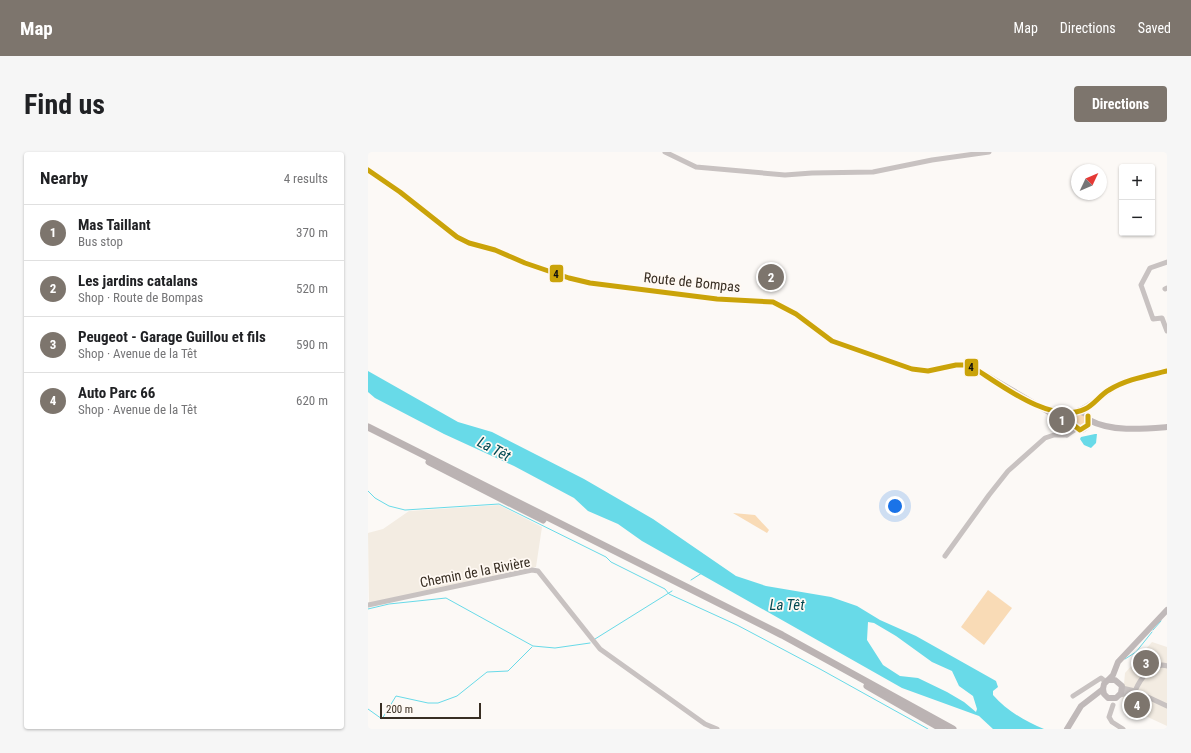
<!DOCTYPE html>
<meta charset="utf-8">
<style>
:root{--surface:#fff;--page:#f6f6f6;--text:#202124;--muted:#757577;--line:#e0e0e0;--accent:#7d756d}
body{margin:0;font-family:"Roboto Condensed",sans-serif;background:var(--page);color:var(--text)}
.controls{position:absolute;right:12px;top:12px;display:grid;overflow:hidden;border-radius:4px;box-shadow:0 1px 3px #0004}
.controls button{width:36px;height:36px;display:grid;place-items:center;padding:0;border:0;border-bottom:1px solid var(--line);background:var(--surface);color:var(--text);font:20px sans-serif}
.compass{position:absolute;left:703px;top:12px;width:36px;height:36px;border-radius:50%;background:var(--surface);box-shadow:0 1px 3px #0004;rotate:46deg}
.scale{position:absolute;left:12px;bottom:10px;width:101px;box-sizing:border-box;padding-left:4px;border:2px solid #382e23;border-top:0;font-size:11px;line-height:14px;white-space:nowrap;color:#382e23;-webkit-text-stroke:3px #fff9f3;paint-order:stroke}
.you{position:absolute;left:527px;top:354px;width:14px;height:14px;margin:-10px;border:3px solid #fff;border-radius:50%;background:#1a73e8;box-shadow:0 0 0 6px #1a73e833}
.badge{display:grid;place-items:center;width:26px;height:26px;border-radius:50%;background:var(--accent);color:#fff;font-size:13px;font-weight:700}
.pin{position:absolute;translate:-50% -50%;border:2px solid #fff;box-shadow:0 1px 4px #0006}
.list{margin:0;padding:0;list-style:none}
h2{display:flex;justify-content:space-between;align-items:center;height:52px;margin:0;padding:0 16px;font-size:17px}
h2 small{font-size:13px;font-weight:400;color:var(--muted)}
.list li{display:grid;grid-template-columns:26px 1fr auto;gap:12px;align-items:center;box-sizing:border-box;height:56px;padding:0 16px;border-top:1px solid var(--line)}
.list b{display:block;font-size:15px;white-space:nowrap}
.list p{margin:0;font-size:13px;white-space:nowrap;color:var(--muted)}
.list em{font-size:13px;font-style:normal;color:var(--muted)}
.map{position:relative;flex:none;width:799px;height:577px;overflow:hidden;border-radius:4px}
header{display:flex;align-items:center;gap:24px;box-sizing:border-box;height:56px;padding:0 20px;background:var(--accent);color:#fff}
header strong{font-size:19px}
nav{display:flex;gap:22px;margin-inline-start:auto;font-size:14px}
.intro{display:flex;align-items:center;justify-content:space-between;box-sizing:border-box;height:96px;padding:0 24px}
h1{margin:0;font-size:28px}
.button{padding:10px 18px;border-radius:4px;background:var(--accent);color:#fff;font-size:14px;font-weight:700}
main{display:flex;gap:24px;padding:0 24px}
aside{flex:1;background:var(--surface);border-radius:4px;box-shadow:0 1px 3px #0004}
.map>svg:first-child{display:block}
</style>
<header>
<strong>Map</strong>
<nav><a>Map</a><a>Directions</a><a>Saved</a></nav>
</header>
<div class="intro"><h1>Find us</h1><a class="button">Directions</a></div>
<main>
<aside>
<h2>Nearby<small>4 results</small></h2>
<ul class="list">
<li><span class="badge">1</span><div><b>Mas Taillant</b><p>Bus stop</p></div><em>370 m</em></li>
<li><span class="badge">2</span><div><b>Les jardins catalans</b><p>Shop · Route de Bompas</p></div><em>520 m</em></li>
<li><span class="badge">3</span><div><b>Peugeot - Garage Guillou et fils</b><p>Shop · Avenue de la Têt</p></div><em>590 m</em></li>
<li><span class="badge">4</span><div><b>Auto Parc 66</b><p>Shop · Avenue de la Têt</p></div><em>620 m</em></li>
</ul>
</aside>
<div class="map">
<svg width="799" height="577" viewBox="0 0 799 577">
<rect width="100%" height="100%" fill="#fcf9f6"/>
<!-- built -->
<g fill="#f3ece2">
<polygon points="131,353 174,375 168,415 1,452 0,381 15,377 41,359"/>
<polygon points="784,490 799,495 799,574 754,553 757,521"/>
</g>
<!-- green -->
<g fill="#f9dbb6">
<circle cx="711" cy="269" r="7"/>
<polygon points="365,361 387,363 401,378 399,381"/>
<polygon points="620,438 644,456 616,493 593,475"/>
</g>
<!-- water -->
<g fill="#68dae8" fill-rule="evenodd">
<path d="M0,219L90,270L124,280L216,327L285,367L368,424L398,434L463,445L489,454L512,468L548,484L628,529L630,535L625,539V543C638,558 658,570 676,577H625L611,564L534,536L274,389L250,372L220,359L206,346L146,314L76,282L7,246L0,240ZM500,470L506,471L528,484L564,510L584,519L591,534L605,544L609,557L608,560L596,550L579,540L550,526L532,524L515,513L499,488Z"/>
<polygon points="727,282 729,282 728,291 723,296 716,293 712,287 713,285"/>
</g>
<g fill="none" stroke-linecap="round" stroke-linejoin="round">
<!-- stream -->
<g stroke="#68dae8" stroke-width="1">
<polyline points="0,339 7,346 21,354 37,358 131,352 238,405 243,410 297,437 301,442 369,473 452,517 560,577"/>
<polyline points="323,428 334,421"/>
<polyline points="0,457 21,452 78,446 165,494 187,496 222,491"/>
<polyline points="785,478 793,469"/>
<polyline points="227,487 304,439"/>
<polyline points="757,507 768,500 784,480"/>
<polyline points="0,557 14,567 28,544 60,551 70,551 89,544 119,520 140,519 164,495"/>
</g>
<!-- minor -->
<g stroke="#c8c2c1" stroke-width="5">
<polyline points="297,0 328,15 417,23 444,21 505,20 564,8 621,0"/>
<polyline points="799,110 782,116 773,133 785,167 794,166 799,179"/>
<polyline points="797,137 799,136"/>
<polyline points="704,274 699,283 708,277"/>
<polyline points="577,404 621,343 640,319 677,286 686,283 699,283"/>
<polyline points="0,453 164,418 170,419 232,497 337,572 349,577"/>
<path d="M799,514C785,509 772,527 767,539L799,554"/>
<polyline points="752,543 767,539 754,536"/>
<polyline points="705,544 733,526 738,530"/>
<polyline points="745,553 741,565 744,570 755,577"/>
</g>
<!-- major -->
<g stroke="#c0b9b9" stroke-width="6">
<path d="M0,18L32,40L89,85L101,91L127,98L157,111L201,126L222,131L349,147L405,150L428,162L464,189L544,217L560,219L588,213H597L606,216L686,263L696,266L706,276L714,278C721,275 723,269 718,262L711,259"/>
<path d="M692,261C717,265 732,241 754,231C768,225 784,223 799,219"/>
<path d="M721,268C743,280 775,277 799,275"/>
<polyline points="740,528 747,528 754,534 753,541 748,546 740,546 736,542 735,537 736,532 745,523 750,510 799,458"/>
<polyline points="699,577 713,554 735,537"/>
</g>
<!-- highway -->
<g stroke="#bbb3b3" stroke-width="7">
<polyline points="0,275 414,483 585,577"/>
<polyline points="61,310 175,368"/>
<polyline points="499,534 574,577"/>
</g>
<!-- bus-1 casing -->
<g stroke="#fff9f3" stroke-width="8">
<g id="bus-1">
<path d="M0,18L32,40L89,85L101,91L127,98L157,111L201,126L222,131L349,147L405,150L428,162L464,189L544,217L560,219L588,213H597L606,216C633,233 684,273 717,257C726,253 732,243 741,238C759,227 779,224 799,219"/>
<polyline points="688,263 698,267 712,278 720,273 720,264"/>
</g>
</g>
<!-- bus-1 -->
<use href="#bus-1" stroke="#caa309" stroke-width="5"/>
</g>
<g text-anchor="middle" stroke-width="3.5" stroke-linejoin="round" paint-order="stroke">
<!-- street labels -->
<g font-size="14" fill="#382e23" stroke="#fff9f3">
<text transform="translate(324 130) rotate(6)" y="5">Route de Bompas</text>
<text transform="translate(107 420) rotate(-11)" y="5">Chemin de la Rivière</text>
</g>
<!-- water labels -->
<g font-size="15" font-style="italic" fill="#024952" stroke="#fff9f3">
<text transform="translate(126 297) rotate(28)" y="5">La Têt</text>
<text x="419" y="458">La Têt</text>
</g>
</g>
<g stroke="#fff9f3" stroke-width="1.5">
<rect x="181" y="112" width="15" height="19" rx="4" fill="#caa309"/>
<rect x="596" y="206" width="15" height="19" rx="4" fill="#caa309"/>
</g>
<g font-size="11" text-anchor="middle" font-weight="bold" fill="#111">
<text x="188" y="126">4</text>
<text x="603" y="219">4</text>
</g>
</svg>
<div class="controls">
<button>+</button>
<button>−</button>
</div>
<svg class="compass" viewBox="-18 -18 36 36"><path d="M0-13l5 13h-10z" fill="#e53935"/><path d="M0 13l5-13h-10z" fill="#757577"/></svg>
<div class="scale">200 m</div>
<div class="you"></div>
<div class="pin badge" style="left:694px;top:268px">1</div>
<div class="pin badge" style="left:403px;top:125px">2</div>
<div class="pin badge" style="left:778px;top:511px">3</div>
<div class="pin badge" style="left:769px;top:553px">4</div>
</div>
</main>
